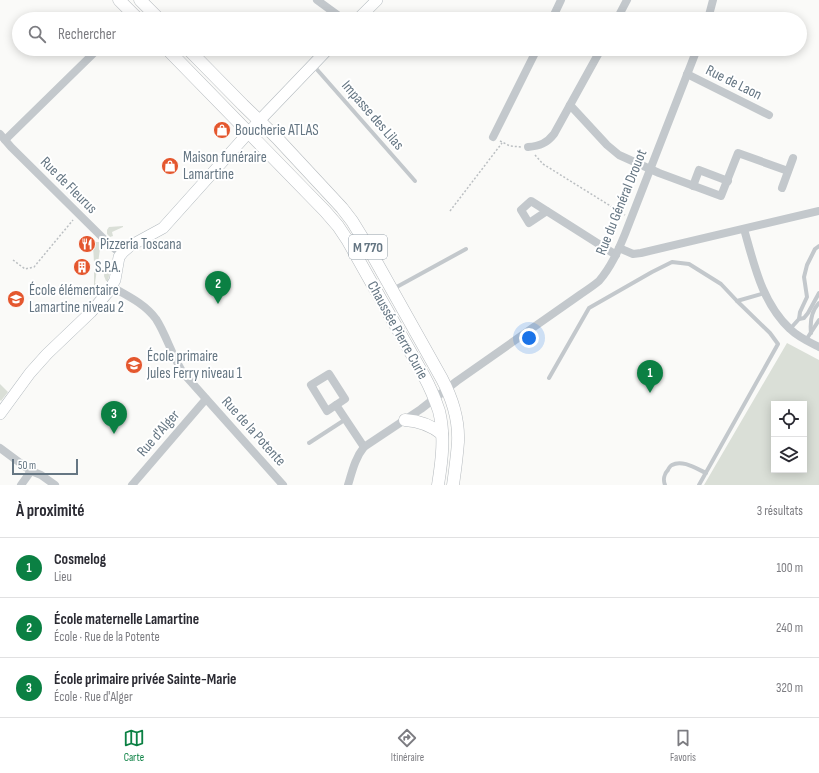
<!DOCTYPE html>
<html lang="fr">
<meta charset="utf-8">
<style>
:root{--surface:#fff;--page:#f2f2f3;--text:#2b2b33;--muted:#7c7c81;--line:#e1e1e2;--accent:#0b8043}
body{margin:0;font-family:"Sofia Sans Condensed",sans-serif;background:var(--page);color:var(--text)}
.controls{position:absolute;right:12px;bottom:12px;display:grid;overflow:hidden;border-radius:0px;box-shadow:0 2px 10px #0003}
.controls button{width:36px;height:36px;display:grid;place-items:center;padding:0;border:0;border-bottom:1px solid var(--line);background:var(--surface);color:var(--text);font:20px sans-serif}
.scale{position:absolute;left:12px;bottom:10px;width:66px;box-sizing:border-box;padding-left:4px;border:2px solid #657683;border-top:0;font-size:11px;line-height:14px;white-space:nowrap;color:#657683;-webkit-text-stroke:3px #fff;paint-order:stroke}
.you{position:absolute;left:529px;top:338px;width:14px;height:14px;margin:-10px;border:3px solid #fff;border-radius:50%;background:#1a73e8;box-shadow:0 0 0 6px #1a73e833}
.badge{display:grid;place-items:center;width:26px;height:26px;border-radius:50%;background:var(--accent);color:#fff;font-size:13px;font-weight:700}
.pin{position:absolute;translate:-50% -33px;filter:drop-shadow(0 1px 2px #0008)}
.pin::after{content:'';position:absolute;top:21px;width:14px;height:12px;background:inherit;clip-path:polygon(0 0,100% 0,50% 100%)}
.list{margin:0;padding:0;list-style:none}
h2{display:flex;justify-content:space-between;align-items:center;height:52px;margin:0;padding:0 16px;font-size:17px}
h2 small{font-size:13px;font-weight:400;color:var(--muted)}
.list li{display:grid;grid-template-columns:26px 1fr auto;gap:12px;align-items:center;box-sizing:border-box;height:60px;padding:0 16px;border-top:1px solid var(--line)}
.list b{display:block;font-size:15px;white-space:nowrap}
.list p{margin:0;font-size:13px;white-space:nowrap;color:var(--muted)}
.list em{font-size:13px;font-style:normal;color:var(--muted)}
.icon{flex:none;width:22px;height:22px;fill:none;stroke:currentColor;stroke-width:2;stroke-linecap:round;stroke-linejoin:round}
.map{position:relative;flex:none;width:819px;height:485px;overflow:hidden}
.search{position:absolute;background:var(--surface);box-shadow:0 2px 10px #0003;left:12px;right:12px;top:12px;height:44px;display:flex;align-items:center;gap:10px;box-sizing:border-box;padding:0 14px;border-radius:22px;color:var(--muted);font-size:15px}
.sheet{height:232px;background:var(--surface)}
nav{display:flex;justify-content:space-around;align-items:center;box-sizing:border-box;height:56px;border-top:1px solid var(--line);background:var(--surface);font-size:11px;color:var(--muted)}
nav a{display:grid;justify-items:center;gap:2px}
nav .on{color:var(--accent)}
.map>svg:first-child{display:block}
</style>
<div class="map">
<svg width="819" height="485" viewBox="0 0 819 485">
<rect width="100%" height="100%" fill="#fafaf8"/>
<!-- green -->
<g fill="#dadfd7" fill-rule="evenodd">
<polygon points="123,226 123,227 112,232 113,236 110,237 107,234 107,230 109,227"/>
<polygon points="96,242 100,242 104,245 104,249 100,249 98,263 94,262 93,246 93,244"/>
<polygon points="106,261 112,262 108,281 106,281 104,276"/>
<polygon points="94,269 97,269 95,283 99,284 100,289 98,291 94,286"/>
<path d="M787,343L819,360V485H704ZM774,404H804V470H774Z"/>
<polygon points="0,384 8,392 1,401 0,400"/>
</g>
<g fill="none" stroke-linecap="round" stroke-linejoin="round">
<!-- secondary casing -->
<g stroke="#b3babf" stroke-width="12">
<g id="secondary">
<polyline points="358,19 377,0"/>
<polyline points="0,414 30,373 47,354 91,312 108,292 115,280 119,257 123,252 130,246 163,228 259,121 328,49"/>
</g>
</g>
<!-- primary casing -->
<g stroke="#b5babe" stroke-width="13">
<g id="primary">
<polyline points="119,0 138,19"/>
<polyline points="140,0 159,19"/>
<path d="M167,49L325,211L338,226L348,241L424,376C430,387 435,399 439,411C445,435 442,460 438,485"/>
<path d="M188,49L243,105L277,138L342,208L352,221L368,247L442,379C452,398 459,420 458,442C457,456 455,471 453,485"/>
<path d="M405,420C419,421 431,425 442,434"/>
</g>
</g>
<!-- path -->
<g stroke="#bbbfc2" stroke-width="1.5" stroke-dasharray="2 2" stroke-linecap="butt">
<polyline points="500,141 510,146 521,147"/>
<polyline points="535,155 543,164 625,215"/>
<polyline points="450,211 502,143"/>
<polyline points="13,260 25,269 34,267 73,220"/>
</g>
<!-- lane -->
<g stroke="#c3c8cc" stroke-width="4">
<polyline points="313,65 415,181"/>
<polyline points="393,289 466,249"/>
<polyline points="799,319 804,318 808,313 819,293"/>
<polyline points="790,329 799,319 800,312 807,297 804,277 807,265 815,249 819,246"/>
<path d="M811,333C810,323 811,311 819,303"/>
<polyline points="806,340 819,320"/>
<polyline points="549,378 589,308 652,272 672,262 689,264 721,284 737,301 765,293"/>
<polyline points="309,443 346,419"/>
<path d="M665,485C663,480 664,474 668,470C668,469 671,465 672,465C682,459 697,469 706,473"/>
<polyline points="699,485 778,344 770,333 737,301"/>
</g>
<!-- street -->
<g stroke="#c3c8cc" stroke-width="8">
<polyline points="317,0 343,19"/>
<polyline points="552,19 561,0"/>
<polyline points="617,19 627,0"/>
<polyline points="708,19 713,0"/>
<polyline points="687,74 769,115"/>
<polyline points="570,105 607,145 619,155 659,173 721,196 738,153 788,171"/>
<polyline points="0,134 11,147 108,243 121,254"/>
<polyline points="493,137 537,49"/>
<polyline points="5,140 98,49"/>
<path d="M528,147C540,146 547,143 554,134L601,49"/>
<polyline points="693,186 699,170 728,181"/>
<polyline points="782,188 793,158"/>
<polyline points="547,211 529,223 521,210 531,201 616,255"/>
<path d="M744,229C754,264 762,303 790,329C798,337 809,342 819,347"/>
<polyline points="619,248 633,254 641,253 819,211"/>
<path d="M112,287C128,296 145,304 156,319C167,336 172,357 184,374L283,485"/>
<polygon points="329,374 345,399 327,411 311,385"/>
<polyline points="336,405 364,447"/>
<polyline points="0,448 31,471 41,475 55,485"/>
<polyline points="21,485 31,471"/>
<polyline points="132,485 206,399"/>
<path d="M348,485C352,472 355,458 364,447L421,409L457,381L581,294C587,290 593,286 599,281C611,267 618,251 625,234L697,49"/>
</g>
<!-- secondary -->
<use href="#secondary" stroke="#fff" stroke-width="11"/>
<!-- primary -->
<use href="#primary" stroke="#fff" stroke-width="12"/>
</g>
<!-- icons -->
<defs>
<g id="shop-disc" transform="scale(0.9)"><circle r="9.5" fill="#e4572e" stroke="#fff"/><path d="M-5-2.5h2.3a2.7 3.5 0 0 1 5.4 0H5L5.5 6h-11ZM-1.5-2.5h3a1.5 2.3 0 0 0-3 0Z" fill="#fff"/></g>
<g id="restaurant-disc" transform="scale(0.9)"><circle r="9.5" fill="#e4572e" stroke="#fff"/><path d="M-5-6h1v4h1v-4h1v4h1v-4h1v5L-1.5 .5V6h-2V.5L-5-1ZM5-6V6H3V1.5H1.5Q1.5-4 5-6Z" fill="#fff"/></g>
<g id="building-disc" transform="scale(0.9)"><circle r="9.5" fill="#e4572e" stroke="#fff"/><path d="M-4-6H4V6H1V3H-1V6H-4ZM-2.5-4.3h1.7v1.8h-1.7ZM.8-4.3h1.7v1.8H.8ZM-2.5-1h1.7V.8h-1.7ZM.8-1h1.7V.8H.8Z" fill="#fff"/></g>
<g id="school-disc" transform="scale(0.9)"><circle r="9.5" fill="#e4572e" stroke="#fff"/><path d="M0-5L7-2L0 1L-7-2ZM-4 1L0 2.5L4 1V4Q0 6-4 4Z" fill="#fff"/></g>
</defs>
<g fill-rule="evenodd">
<use href="#shop-disc" x="222" y="130"/>
<use href="#shop-disc" x="170" y="166"/>
<use href="#restaurant-disc" x="87" y="244"/>
<use href="#building-disc" x="82" y="267"/>
<use href="#school-disc" x="16" y="299"/>
<use href="#school-disc" x="134" y="365"/>
</g>
<g text-anchor="middle" stroke-width="4" stroke-linejoin="round" paint-order="stroke">
<!-- shield labels -->
<rect fill="#fff" stroke="#939fa8" stroke-width="1" x="349" y="235" width="38" height="24" rx="3"/>
<g font-size="14" font-weight="bold" fill="#657683">
<text x="368" y="252">M 770</text>
</g>
<!-- street labels -->
<g font-size="15" fill="#657683" stroke="#fff">
<text transform="translate(734 82) rotate(26)" y="5">Rue de Laon</text>
<text transform="translate(373 115) rotate(49)" y="5">Impasse des Lilas</text>
<text transform="translate(69 185) rotate(45)" y="5">Rue de Fleurus</text>
<text transform="translate(621 202) rotate(-68)" y="5">Rue du Général Drouot</text>
<text transform="translate(398 330) rotate(61)" y="5">Chaussée Pierre Curie</text>
<text transform="translate(254 431) rotate(48)" y="5">Rue de la Potente</text>
<text transform="translate(158 433) rotate(-49)" y="5">Rue d'Alger</text>
</g>
<!-- poi labels -->
<g font-size="15" fill="#657683" stroke="#fff" text-anchor="start">
<text x="235" y="135">Boucherie ATLAS</text>
<text x="183" y="162">Maison funéraire<tspan x="183" dy="17">Lamartine</tspan></text>
<text x="100" y="249">Pizzeria Toscana</text>
<text x="95" y="272">S.P.A.</text>
<text x="29" y="295">École élémentaire<tspan x="29" dy="17">Lamartine niveau 2</tspan></text>
<text x="147" y="361">École primaire<tspan x="147" dy="17">Jules Ferry niveau 1</tspan></text>
</g>
</g>
</svg>
<div class="controls">
<button><svg class="icon" aria-label="locate" viewBox="0 0 24 24"><circle cx="12" cy="12" r="6"/><path d="M12 2v4M12 18v4M2 12h4M18 12h4"/></svg></button>
<button><svg class="icon" aria-label="layers" viewBox="0 0 24 24"><path d="M12 4l9 5-9 5-9-5zM3 14l9 5 9-5"/></svg></button>
</div>
<div class="scale">50 m</div>
<div class="you"></div>
<div class="pin badge" style="left:650px;top:393px">1</div>
<div class="pin badge" style="left:218px;top:304px">2</div>
<div class="pin badge" style="left:114px;top:434px">3</div>
<div class="search"><svg class="icon" aria-label="search" viewBox="0 0 24 24"><circle cx="10" cy="10" r="6"/><path d="M15 15l6 6"/></svg>Rechercher</div>
</div>
<section class="sheet">
<h2>À proximité<small>3 résultats</small></h2>
<ul class="list">
<li><span class="badge">1</span><div><b>Cosmelog</b><p>Lieu</p></div><em>100 m</em></li>
<li><span class="badge">2</span><div><b>École maternelle Lamartine</b><p>École · Rue de la Potente</p></div><em>240 m</em></li>
<li><span class="badge">3</span><div><b>École primaire privée Sainte-Marie</b><p>École · Rue d'Alger</p></div><em>320 m</em></li>
</ul>
</section>
<nav>
<a class="on"><svg class="icon" aria-label="map" viewBox="0 0 24 24"><path d="M3 6l6-2 6 2 6-2v14l-6 2-6-2-6 2zM9 4v14M15 6v14"/></svg>Carte</a>
<a><svg class="icon" aria-label="directions" viewBox="0 0 24 24"><path d="M12 3l9 9-9 9-9-9zM9 14v-3h6M13 9l2 2-2 2"/></svg>Itinéraire</a>
<a><svg class="icon" aria-label="saved" viewBox="0 0 24 24"><path d="M7 4h10v16l-5-4-5 4z"/></svg>Favoris</a>
</nav>
